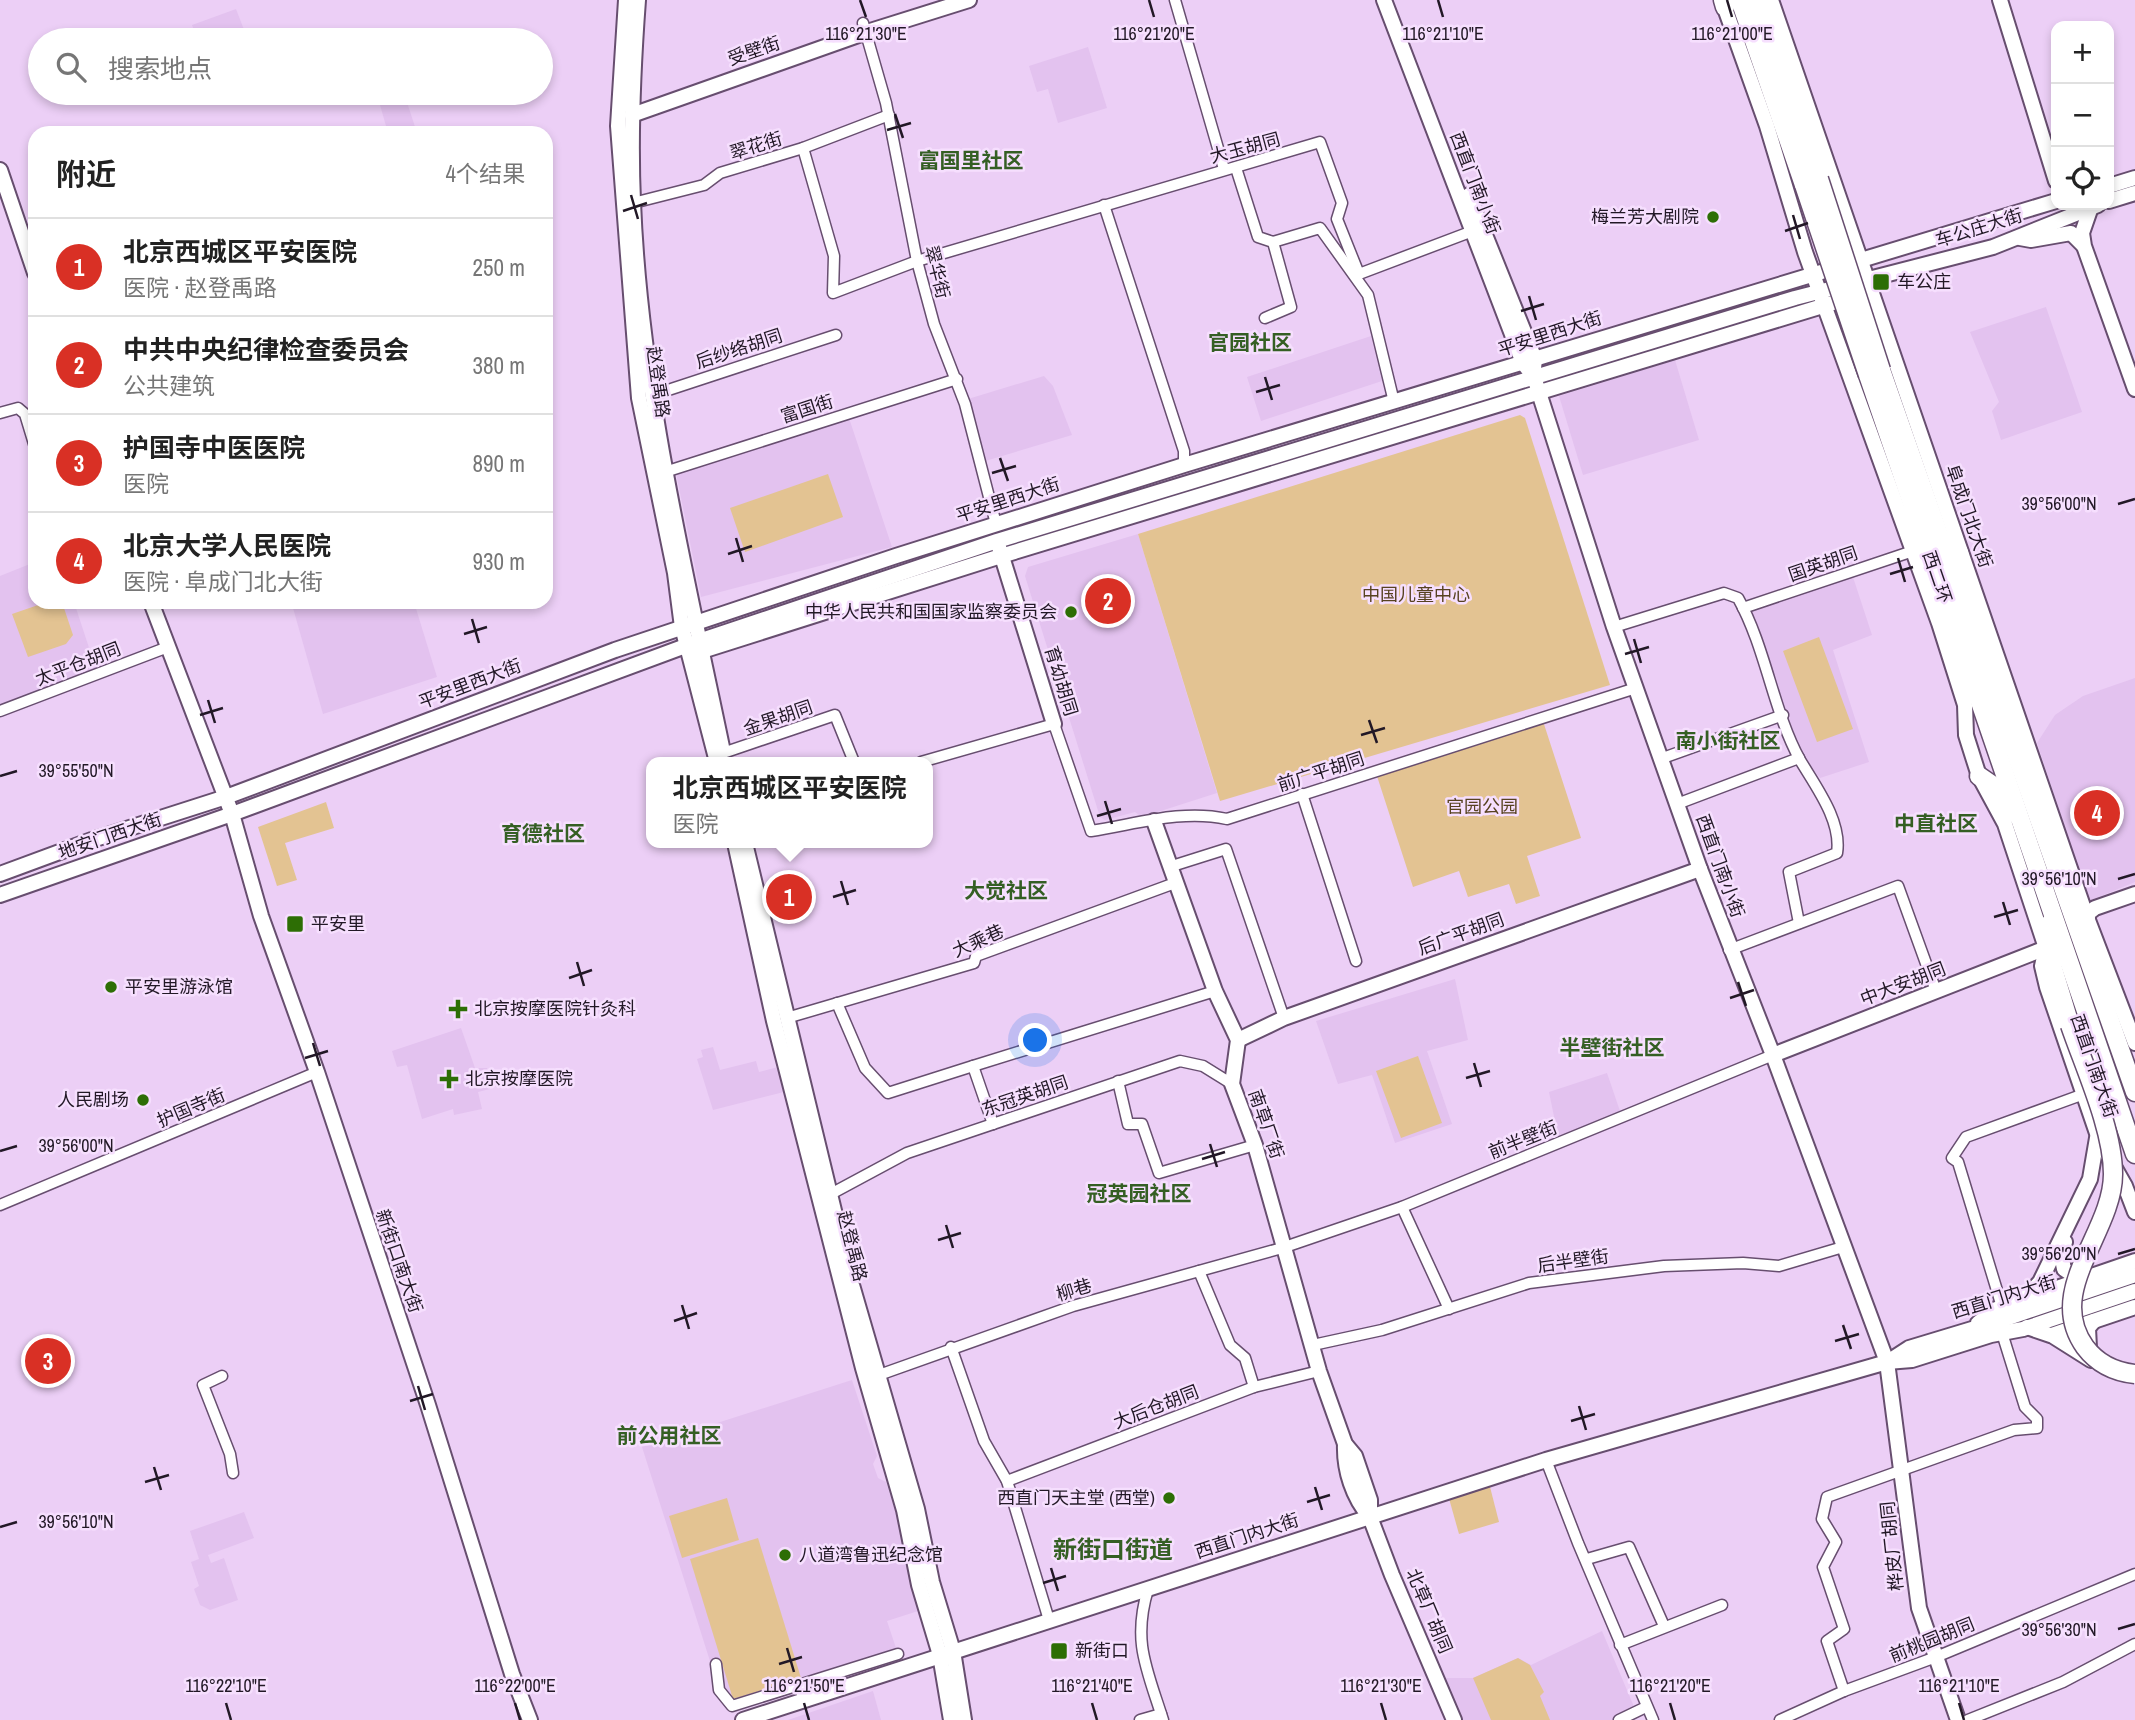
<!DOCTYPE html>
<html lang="zh">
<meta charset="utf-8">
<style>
:root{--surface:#fff;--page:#f6f6f6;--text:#222;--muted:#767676;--line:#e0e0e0;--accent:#d93025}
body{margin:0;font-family:"Archivo Narrow","Noto Sans SC",sans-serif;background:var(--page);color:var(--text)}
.controls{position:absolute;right:21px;top:21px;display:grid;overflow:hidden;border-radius:14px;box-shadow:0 4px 10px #0003}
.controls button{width:63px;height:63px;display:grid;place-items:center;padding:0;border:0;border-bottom:2px solid var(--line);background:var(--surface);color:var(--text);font:35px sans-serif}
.you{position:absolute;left:1036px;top:1041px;width:24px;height:24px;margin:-18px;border:5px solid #fff;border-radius:50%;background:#1a73e8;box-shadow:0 0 0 10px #1a73e833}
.badge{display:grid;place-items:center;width:46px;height:46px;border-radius:50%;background:var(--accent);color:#fff;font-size:23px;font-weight:700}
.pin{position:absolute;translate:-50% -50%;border:4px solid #fff;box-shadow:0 2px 7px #0006}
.popup{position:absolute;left:646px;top:757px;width:287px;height:91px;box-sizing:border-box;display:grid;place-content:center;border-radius:14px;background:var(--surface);filter:drop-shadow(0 2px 5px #0005);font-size:23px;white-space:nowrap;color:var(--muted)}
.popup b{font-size:26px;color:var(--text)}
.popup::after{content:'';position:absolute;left:50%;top:100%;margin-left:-14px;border:14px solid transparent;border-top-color:var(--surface)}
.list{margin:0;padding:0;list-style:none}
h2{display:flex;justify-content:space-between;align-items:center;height:91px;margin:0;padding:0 28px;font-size:30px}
h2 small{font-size:23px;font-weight:400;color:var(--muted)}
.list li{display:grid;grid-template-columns:46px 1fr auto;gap:21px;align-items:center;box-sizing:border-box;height:98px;padding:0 28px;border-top:2px solid var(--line)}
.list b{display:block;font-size:26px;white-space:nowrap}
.list p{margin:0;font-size:23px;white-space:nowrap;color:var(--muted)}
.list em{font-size:23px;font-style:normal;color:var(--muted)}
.icon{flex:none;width:38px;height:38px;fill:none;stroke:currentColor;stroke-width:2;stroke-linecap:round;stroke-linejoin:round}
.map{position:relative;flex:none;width:2135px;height:1720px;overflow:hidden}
.search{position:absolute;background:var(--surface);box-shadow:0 4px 10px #0003;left:28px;top:28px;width:525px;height:77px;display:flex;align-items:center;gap:18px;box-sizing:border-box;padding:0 24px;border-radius:38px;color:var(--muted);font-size:26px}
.panel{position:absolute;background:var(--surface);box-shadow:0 4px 10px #0003;left:28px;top:126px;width:525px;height:483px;border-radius:21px}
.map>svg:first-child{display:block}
</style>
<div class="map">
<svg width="2135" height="1720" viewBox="0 0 2135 1720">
<rect width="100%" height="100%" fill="#eccff6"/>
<!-- built -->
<g fill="#e3c2ef">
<polygon points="236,9 248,40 197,40 192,25"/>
<polygon points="1088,47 1107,108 1058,123 1048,89 1037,92 1029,66"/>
<polygon points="395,93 404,93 417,133 388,133 378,98"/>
<polygon points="2046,307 2082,412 2001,440 1992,411 1999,402 1970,332"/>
<polygon points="1371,336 1382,381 1261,421 1247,377"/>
<polygon points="1675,360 1699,440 1583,475 1559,396"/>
<polygon points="1044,376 1053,386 1072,435 982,462 968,399"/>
<polygon points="849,418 892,547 701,597 676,473"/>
<polygon points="1138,534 1217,793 1142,817 1135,812 1105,820 1100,817 1025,576 1028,567"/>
<polygon points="35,562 35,602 74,602 96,669 0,704 0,576"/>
<polygon points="1852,574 1872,635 1833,650 1869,762 1820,778 1803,758 1750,609"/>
<polygon points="311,602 414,602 437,677 323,714 293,608"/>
<polygon points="2135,678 2135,882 2089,901 2037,743 2055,715 2083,696"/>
<polygon points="1455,979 1468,1040 1427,1051 1452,1124 1395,1143 1372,1075 1338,1084 1316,1021"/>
<polygon points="461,1028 475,1068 487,1068 490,1089 478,1092 482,1109 454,1115 453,1109 422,1119 407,1065 397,1067 392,1051"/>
<polygon points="713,1047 720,1070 756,1061 759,1072 778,1067 784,1092 713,1110 697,1059 703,1057 701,1050"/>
<polygon points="1607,1073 1621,1114 1558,1136 1549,1092"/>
<polygon points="852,1380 877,1456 873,1464 878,1478 886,1482 899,1522 918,1611 887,1621 896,1648 723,1702 642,1447"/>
<polygon points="244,1512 254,1538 208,1555 211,1563 224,1558 238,1600 210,1610 200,1605 194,1589 199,1586 191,1562 199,1559 190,1531"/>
<polygon points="1602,1631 1635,1709 1612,1720 1462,1720 1445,1678 1473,1678 1518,1658 1531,1665"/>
<polygon points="873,1691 881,1720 788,1720"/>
</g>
<!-- green -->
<g fill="#e3c392">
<polygon points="1520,415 1525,418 1610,685 1220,801 1138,534"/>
<polygon points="828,474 843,517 745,552 730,508"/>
<polygon points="47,602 62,602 73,635 66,644 28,657 12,614"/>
<polygon points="1819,637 1853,729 1817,742 1783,651"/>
<polygon points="1542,718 1581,838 1527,856 1540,896 1516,904 1509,884 1468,897 1459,871 1413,887 1376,773"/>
<polygon points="326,802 334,828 285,843 297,880 277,886 258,827"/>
<polygon points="1418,1056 1442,1123 1401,1138 1376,1071"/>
<polygon points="1489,1483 1499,1522 1459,1534 1448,1495"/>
<polygon points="727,1498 739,1540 682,1558 669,1516"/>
<polygon points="758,1538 801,1678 733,1699 690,1559"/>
<polygon points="1518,1658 1530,1665 1544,1692 1540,1696 1550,1720 1491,1720 1473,1678"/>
</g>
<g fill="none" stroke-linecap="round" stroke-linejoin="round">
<!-- street casing -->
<g stroke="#674e6f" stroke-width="13">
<g id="street">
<polyline points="1175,0 1224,169"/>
<polyline points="863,23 886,103 917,261 934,324 965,404 996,524"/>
<polyline points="803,148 834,256 833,293 917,261 1320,142 1342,203 1337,219 1359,274 1478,229"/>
<polyline points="1236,168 1258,237 1273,242 1291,307 1265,318"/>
<polyline points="633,203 704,185 720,173 803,148 889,115"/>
<polyline points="1104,205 1184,451 1184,465"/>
<polyline points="1273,242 1320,228 1368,295 1394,402"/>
<polyline points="653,395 836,335"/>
<polyline points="0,413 18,408 25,414 35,447"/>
<polyline points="668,471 957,379"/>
<polyline points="1743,608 1913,551"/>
<path d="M1614,627L1724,593L1738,598C1766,648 1773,711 1800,760C1816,787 1842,821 1837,853L1789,872L1799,923"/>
<polyline points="0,711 168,647"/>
<polyline points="723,753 835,715 854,762"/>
<polyline points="1660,759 1783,715"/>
<path d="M921,762L1054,724L1091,831C1137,824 1182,809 1227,819L1636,688"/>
<polyline points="1302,794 1356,961"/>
<polyline points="1677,804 1799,758"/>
<polyline points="1169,867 1226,849 1284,1018"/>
<polyline points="1729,950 1898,886 1936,991"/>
<polyline points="837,1003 865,1068 888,1093 973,1066 993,1124"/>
<polyline points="790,1017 974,963 976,956 1175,883"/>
<polyline points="973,1066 1215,991"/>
<polyline points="1118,1081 1128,1124 1142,1124 1159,1173 1255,1145"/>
<polyline points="827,1196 907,1153 1180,1061 1203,1066 1232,1084"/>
<polyline points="0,1205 317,1072"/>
<polyline points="1402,1207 1449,1309"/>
<polyline points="1199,1271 1230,1345 1245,1358 1254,1387"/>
<polyline points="2002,1307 1958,1162 1952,1158 1966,1137 2084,1094"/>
<polyline points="1313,1345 1382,1330 1529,1283 1664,1266 1743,1263 1779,1266 1843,1247"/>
<polyline points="951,1347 984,1441 1007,1481 1049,1620"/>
<polyline points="879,1375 1073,1306 1282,1248 1402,1207 1773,1055"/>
<polyline points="222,1376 203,1385 230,1454 233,1473"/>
<polyline points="1546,1460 1578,1543 1653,1720"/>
<polyline points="1007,1481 1254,1387 1319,1371"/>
<polyline points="1587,1559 1629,1547 1664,1626"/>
<path d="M1148,1589C1132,1642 1147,1669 1163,1720"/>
<polyline points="1620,1645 1722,1605"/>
<polyline points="716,1664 719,1690 732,1706 799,1685"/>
<polyline points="1844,1691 1827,1641 1844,1629 1823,1567 1836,1542 1822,1519 1827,1497 2014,1430 2037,1428 2037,1419 2025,1407 2002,1333"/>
<polyline points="804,1700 799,1685 898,1654"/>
<polyline points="1140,1720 1161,1714"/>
<polyline points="1619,1720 1646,1707"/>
<polyline points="1780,1720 1844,1691 1936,1657 2135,1574"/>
<polyline points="1968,1720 2063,1682 2135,1644"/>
</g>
</g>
<!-- secondary casing -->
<g stroke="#674e6f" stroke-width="18">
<g id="secondary">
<polyline points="626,0 618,126 639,398 675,573 682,627 717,762"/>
<path d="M638,0C633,67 630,134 633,202C640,384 685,569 722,747"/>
<polyline points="1384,0 1523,363 1534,377 1614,627 1700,869 1773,1055 1887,1362 1919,1608 1958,1720"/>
<polyline points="1722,0 1767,126 1805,252 1939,623 1965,705 1966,735 1979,776 2005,824 2048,954"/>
<polyline points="1771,0 2086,915 2135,1043"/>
<polyline points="2000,0 2056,181"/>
<polyline points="632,115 867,32 969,0"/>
<polyline points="1469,195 1535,359 1534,368"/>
<polyline points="2091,207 2082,233 2084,246 2135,389"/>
<polyline points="2020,238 2031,240 2071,233 2083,245"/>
<polyline points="999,547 1054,724"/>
<polyline points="687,647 702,651 1001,556 1872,291"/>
<polyline points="1154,821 1215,991 1238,1040 1232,1084 1255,1145 1319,1371 1345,1444 1355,1456 1370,1500 1370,1517 1392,1575 1454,1720"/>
<polyline points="735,843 774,1021 863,1368 904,1510 919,1585 940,1655 951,1720"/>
<polyline points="745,843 852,1285 917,1509 932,1582 953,1651 964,1720"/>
<polyline points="2086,915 2095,908 2135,894"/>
<polyline points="2046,948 2042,966 2047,987 2100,1142 2125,1186 2135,1212"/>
<polyline points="1238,1040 1284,1018 1700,869"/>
<polyline points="1773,1055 2046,948"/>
<polyline points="2065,1242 2061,1254 2064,1269 2074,1276 2087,1278"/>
<polyline points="2023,1300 2040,1282 2090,1179 2097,1138"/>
<polyline points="1978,1323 1996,1309 2135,1261"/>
<polyline points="2027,1327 2053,1336 2091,1360"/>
<polyline points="2052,1335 2135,1307"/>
<polyline points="2089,1348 2088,1328 2094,1321"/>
<polyline points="1889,1361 1909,1348 2005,1319 2135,1275"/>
<path d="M1345,1444C1344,1470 1353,1498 1370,1517"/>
<polyline points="743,1720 1546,1460 1887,1362 1912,1360 1991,1335 2023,1329 2135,1291"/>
</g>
</g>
<!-- primary casing -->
<g stroke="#674e6f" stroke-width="18">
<g id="primary">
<polyline points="0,170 35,273"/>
<polyline points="2109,186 2135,178"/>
<polyline points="2109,201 2135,193"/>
<polyline points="151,602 232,814 261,916 317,1072 428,1405 512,1674 530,1720"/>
<polyline points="0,874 92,840 226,797 615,650 896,556 1184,465 2056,201"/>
<polyline points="0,895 232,814 699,641 997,541 1673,335 1795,298 1993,247 2098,205"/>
</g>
</g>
<!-- highway casing -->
<g stroke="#674e6f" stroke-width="21">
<g id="highway">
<polyline points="1723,0 1725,7"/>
<polyline points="1740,0 1804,185"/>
<polyline points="1755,0 1819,179"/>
<polyline points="1881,370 2135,1092"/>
<polyline points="1868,375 2135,1154"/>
<polyline points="1959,552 1965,586"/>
<polyline points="1979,776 1995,787 2010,813"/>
<polyline points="2051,922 2052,965 2070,1025"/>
<polyline points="2085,944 2086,915"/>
</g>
</g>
<!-- street -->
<use href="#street" stroke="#fff" stroke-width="10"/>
<!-- secondary -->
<use href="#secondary" stroke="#fff" stroke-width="14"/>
<!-- primary -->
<use href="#primary" stroke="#fff" stroke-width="14"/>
<!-- highway -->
<use href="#highway" stroke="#fff" stroke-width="18"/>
<!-- highway-bridge casing -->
<g stroke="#674e6f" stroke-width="21" stroke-linecap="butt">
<g id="highway-bridge">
<polyline points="1819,179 1881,370"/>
<polyline points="1804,185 1868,375"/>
<path d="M2070,1025C2085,1069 2113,1129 2113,1174C2113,1233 2044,1290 2085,1347C2097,1363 2115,1372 2135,1374"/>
</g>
</g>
<!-- highway-bridge -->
<use href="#highway-bridge" stroke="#fff" stroke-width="18"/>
</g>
<!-- ticks -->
<path fill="none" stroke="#221826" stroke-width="2.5" d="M860,0L866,17M1149,0L1154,17M1438,0L1443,17M1727,0L1732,17M895,114L903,138M887,130L911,123M631,195L638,219M623,211L647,203M1793,215L1800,239M1785,231L1808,223M1529,296L1536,320M1521,311L1544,304M1265,377L1272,400M1256,392L1280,385M1000,458L1008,481M992,473L1016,466M2118,504L2135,499M736,538L743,562M728,554L752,546M1898,558L1905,582M1890,574L1913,567M472,619L479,643M464,634L487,627M1634,639L1641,663M1625,654L1649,647M208,700L215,723M200,715L223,708M1369,720L1377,743M1361,735L1385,728M0,776L17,771M1105,801L1112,824M1097,816L1121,809M2118,879L2135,874M841,881L848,905M833,897L856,890M2003,902L2010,925M1994,917L2018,910M577,962L584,986M569,978L592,970M1738,982L1746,1006M1730,998L1754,990M313,1043L320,1066M305,1058L328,1051M1474,1063L1481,1087M1466,1078L1490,1071M1210,1144L1217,1167M0,1151L17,1146M1202,1159L1225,1152M946,1225L953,1248M938,1240L961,1233M2118,1254L2135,1249M682,1305L689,1329M674,1321L697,1313M1843,1325L1851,1349M1835,1341L1859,1334M418,1386L425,1410M410,1401L433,1394M1579,1406L1586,1430M1571,1421L1595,1414M154,1467L161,1490M145,1482L169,1475M1315,1487L1322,1510M1307,1502L1330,1495M0,1527L17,1522M1051,1568L1058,1591M1043,1583L1066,1576M2118,1629L2135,1624M787,1648L794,1672M779,1664L802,1657M226,1703L231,1720M515,1703L520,1720M804,1703L809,1720M1092,1703L1097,1720M1381,1703L1386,1720M1670,1703L1675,1720M1959,1703L1964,1720"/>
<!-- markers -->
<g fill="#2d6e05" stroke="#f6dffe" stroke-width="2.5">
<circle cx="1713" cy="217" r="7"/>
<rect x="1872" y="273" width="18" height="18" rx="3.5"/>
<circle cx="1071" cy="612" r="7"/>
<rect x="286" y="915" width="18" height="18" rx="3.5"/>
<circle cx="111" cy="987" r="7"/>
<path d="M454.5 998.5h7v7h7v7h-7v7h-7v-7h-7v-7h7z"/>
<path d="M445.5 1068.5h7v7h7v7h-7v7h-7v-7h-7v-7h7z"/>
<circle cx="143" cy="1100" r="7"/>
<circle cx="1169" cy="1498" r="7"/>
<circle cx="785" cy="1555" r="7"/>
<rect x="1050" y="1642" width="18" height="18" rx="3.5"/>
</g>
<g text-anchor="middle" stroke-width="5" stroke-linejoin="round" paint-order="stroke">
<!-- street labels -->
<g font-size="18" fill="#221826" stroke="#f6dffe">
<text transform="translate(754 51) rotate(-19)" y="6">受壁街</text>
<text transform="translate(756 146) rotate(-17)" y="6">翠花街</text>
<text transform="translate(1245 148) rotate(-15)" y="6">大玉胡同</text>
<text transform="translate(1475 183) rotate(69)" y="6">西直门南小街</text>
<text transform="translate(1979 228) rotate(-17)" y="6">车公庄大街</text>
<text transform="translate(937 272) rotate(76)" y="6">翠华街</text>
<text transform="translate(1550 334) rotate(-18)" y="6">平安里西大街</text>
<text transform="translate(739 349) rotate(-18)" y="6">后纱络胡同</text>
<text transform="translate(658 382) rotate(82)" y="6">赵登禹路</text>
<text transform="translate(807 409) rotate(-18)" y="6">富国街</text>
<text transform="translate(1008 500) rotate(-18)" y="6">平安里西大街</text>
<text transform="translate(1969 516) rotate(71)" y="6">阜成门北大街</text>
<text transform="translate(1823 564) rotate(-19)" y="6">国英胡同</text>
<text transform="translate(1937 577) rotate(71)" y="6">西二环</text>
<text transform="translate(78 664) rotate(-21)" y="6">太平仓胡同</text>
<text transform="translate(1061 681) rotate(73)" y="6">育幼胡同</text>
<text transform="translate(470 684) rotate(-21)" y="6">平安里西大街</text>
<text transform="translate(778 718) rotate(-19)" y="6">金果胡同</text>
<text transform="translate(1321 772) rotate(-18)" y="6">前广平胡同</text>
<text transform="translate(110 836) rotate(-19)" y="6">地安门西大街</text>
<text transform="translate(1720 866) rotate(70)" y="6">西直门南小街</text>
<text transform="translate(1461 934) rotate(-20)" y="6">后广平胡同</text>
<text transform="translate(978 941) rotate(-24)" y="6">大乘巷</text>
<text transform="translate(1903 984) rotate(-21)" y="6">中大安胡同</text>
<text transform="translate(2094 1066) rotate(71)" y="6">西直门南大街</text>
<text transform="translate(1025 1096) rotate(-19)" y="6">东冠英胡同</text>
<text transform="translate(191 1108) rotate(-23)" y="6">护国寺街</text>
<text transform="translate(1266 1124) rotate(71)" y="6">南草厂街</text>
<text transform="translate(1523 1140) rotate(-22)" y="6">前半壁街</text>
<text transform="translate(852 1246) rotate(76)" y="6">赵登禹路</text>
<text transform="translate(399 1261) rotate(71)" y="6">新街口南大街</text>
<text transform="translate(1573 1261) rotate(-8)" y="6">后半壁街</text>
<text transform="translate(1074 1290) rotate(-17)" y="6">柳巷</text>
<text transform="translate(2004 1297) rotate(-17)" y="6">西直门内大街</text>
<text transform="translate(1156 1407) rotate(-21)" y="6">大后仓胡同</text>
<text transform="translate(1247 1536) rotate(-18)" y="6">西直门内大街</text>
<text transform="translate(1892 1546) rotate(-96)" y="6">桦皮厂胡同</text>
<text transform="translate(1429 1611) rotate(67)" y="6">北草厂胡同</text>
<text transform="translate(1932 1640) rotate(-22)" y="6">前桃园胡同</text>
</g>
<!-- poi labels -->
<g font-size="18" fill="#221826" stroke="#f6dffe" text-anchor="start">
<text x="1699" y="223" text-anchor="end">梅兰芳大剧院</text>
<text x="1897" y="288">车公庄</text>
<text x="1057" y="618" text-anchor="end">中华人民共和国国家监察委员会</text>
<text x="311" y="930">平安里</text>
<text x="125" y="993">平安里游泳馆</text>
<text x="474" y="1015">北京按摩医院针灸科</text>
<text x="465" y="1085">北京按摩医院</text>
<text x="129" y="1106" text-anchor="end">人民剧场</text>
<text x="1155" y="1504" text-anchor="end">西直门天主堂 (西堂)</text>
<text x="799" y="1561">八道湾鲁迅纪念馆</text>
<text x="1075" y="1657">新街口</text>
</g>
<!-- park labels -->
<g font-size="18" fill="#574220" stroke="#f6dffe">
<text x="1416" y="601">中国儿童中心</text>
<text x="1482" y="813">官园公园</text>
</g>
<!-- quarter labels -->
<g font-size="21" font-weight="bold" fill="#355f24" stroke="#f6dffe">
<text x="971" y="168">富国里社区</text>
<text x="1250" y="350">官园社区</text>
<text x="1728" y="748">南小街社区</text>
<text x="1936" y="831">中直社区</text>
<text x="543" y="841">育德社区</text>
<text x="1006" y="898">大觉社区</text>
<text x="1612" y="1055">半壁街社区</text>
<text x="1139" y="1201">冠英园社区</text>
<text x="669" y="1443">前公用社区</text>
</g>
<!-- district labels -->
<g font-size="24" font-weight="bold" fill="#355f24" stroke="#f6dffe">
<text x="1113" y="1558">新街口街道</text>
</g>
</g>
<g font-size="18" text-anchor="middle" fill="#221826" stroke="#f6dffe" stroke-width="5" stroke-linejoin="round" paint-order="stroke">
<text x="866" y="40">116°21'30"E</text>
<text x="1154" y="40">116°21'20"E</text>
<text x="1443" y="40">116°21'10"E</text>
<text x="1732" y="40">116°21'00"E</text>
<text x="2059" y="510">39°56'00"N</text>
<text x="76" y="777">39°55'50"N</text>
<text x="2059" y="885">39°56'10"N</text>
<text x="76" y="1152">39°56'00"N</text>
<text x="2059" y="1260">39°56'20"N</text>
<text x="76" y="1528">39°56'10"N</text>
<text x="2059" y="1636">39°56'30"N</text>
<text x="226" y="1692">116°22'10"E</text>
<text x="515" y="1692">116°22'00"E</text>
<text x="804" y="1692">116°21'50"E</text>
<text x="1092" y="1692">116°21'40"E</text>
<text x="1381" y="1692">116°21'30"E</text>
<text x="1670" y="1692">116°21'20"E</text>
<text x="1959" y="1692">116°21'10"E</text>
</g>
</svg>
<div class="controls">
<button>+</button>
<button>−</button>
<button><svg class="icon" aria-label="locate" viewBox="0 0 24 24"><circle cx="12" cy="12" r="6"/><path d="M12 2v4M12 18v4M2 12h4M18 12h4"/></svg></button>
</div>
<div class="you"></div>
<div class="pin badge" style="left:789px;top:897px">1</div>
<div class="popup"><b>北京西城区平安医院</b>医院</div>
<div class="pin badge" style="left:1108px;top:601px">2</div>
<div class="pin badge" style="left:48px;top:1361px">3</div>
<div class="pin badge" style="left:2097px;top:813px">4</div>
<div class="search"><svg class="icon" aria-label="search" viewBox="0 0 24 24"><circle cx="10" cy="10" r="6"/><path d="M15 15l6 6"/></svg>搜索地点</div>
<section class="panel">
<h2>附近<small>4个结果</small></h2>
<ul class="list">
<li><span class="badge">1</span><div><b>北京西城区平安医院</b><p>医院 · 赵登禹路</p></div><em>250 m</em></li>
<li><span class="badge">2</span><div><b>中共中央纪律检查委员会</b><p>公共建筑</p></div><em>380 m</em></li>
<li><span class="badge">3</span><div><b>护国寺中医医院</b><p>医院</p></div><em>890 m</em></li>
<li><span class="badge">4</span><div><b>北京大学人民医院</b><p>医院 · 阜成门北大街</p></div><em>930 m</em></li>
</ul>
</section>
</div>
